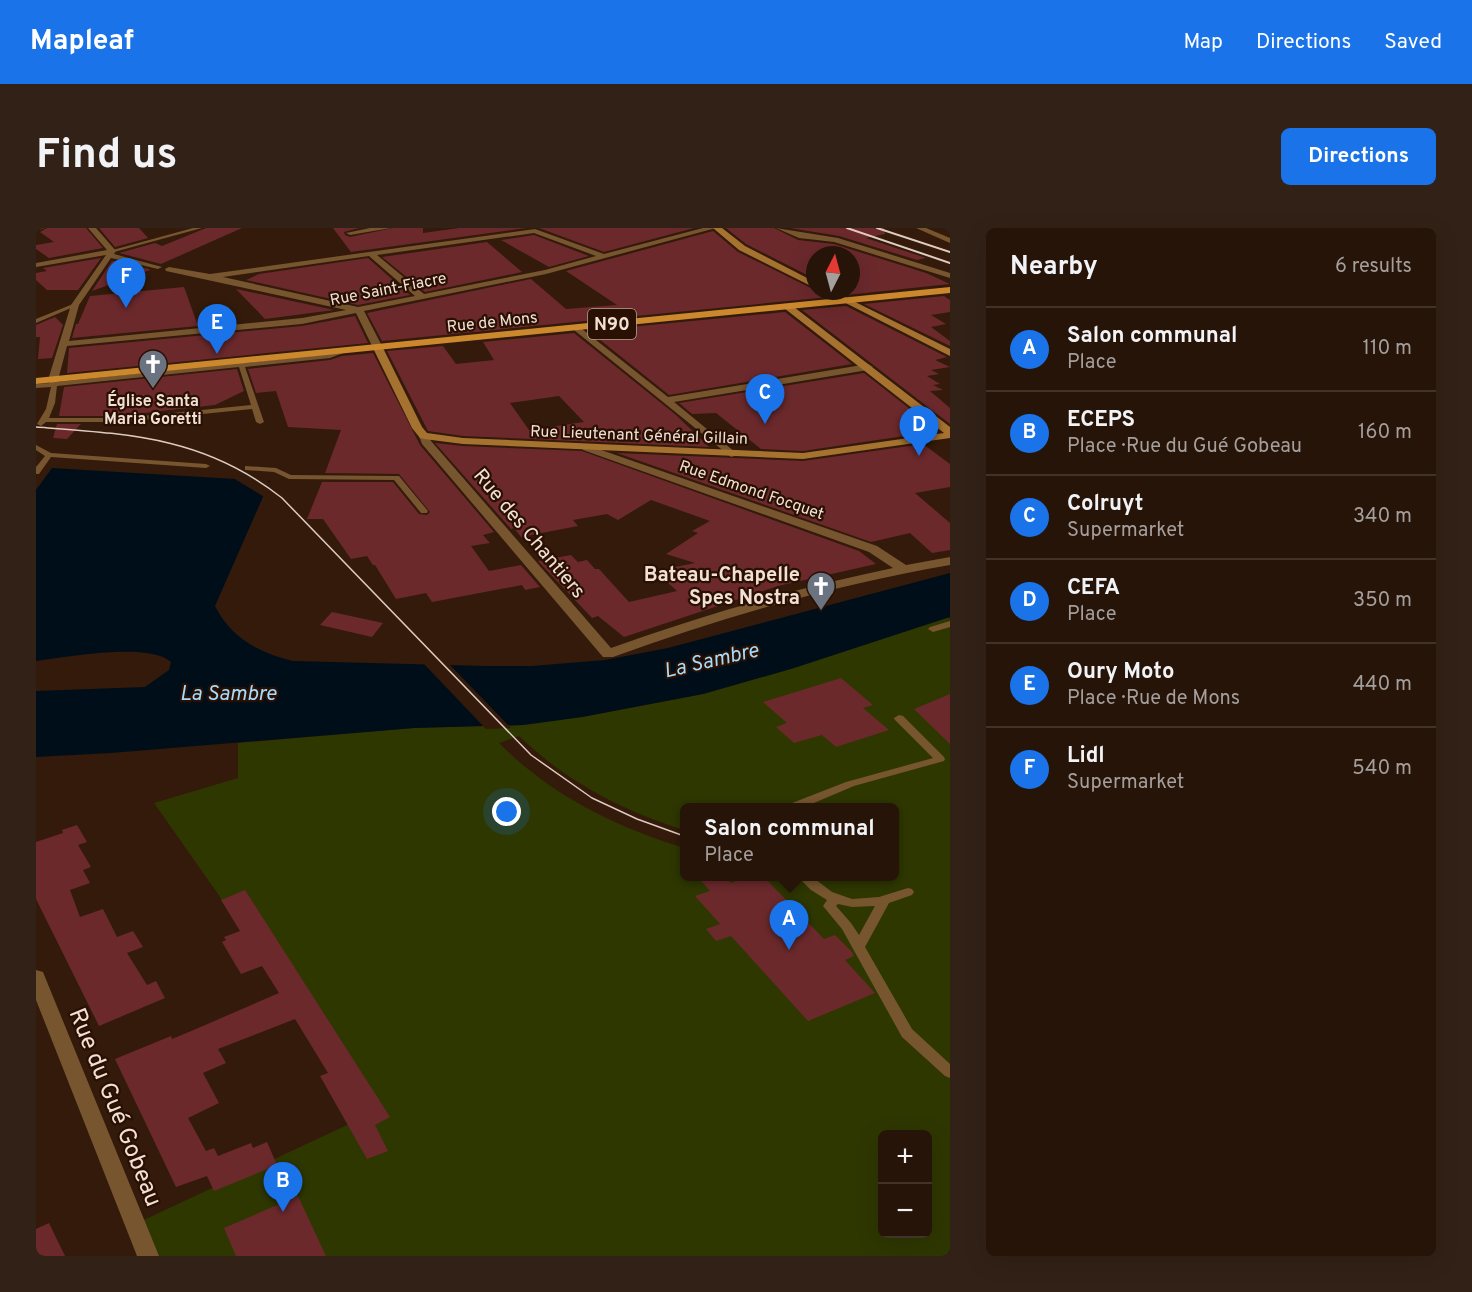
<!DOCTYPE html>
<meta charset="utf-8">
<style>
:root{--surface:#261408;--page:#322116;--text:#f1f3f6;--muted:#a49e9c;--line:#423329;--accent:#1a73e8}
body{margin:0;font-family:Overpass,sans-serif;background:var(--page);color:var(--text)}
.controls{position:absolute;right:18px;bottom:18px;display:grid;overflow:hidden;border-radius:9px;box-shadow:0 6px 24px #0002}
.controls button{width:54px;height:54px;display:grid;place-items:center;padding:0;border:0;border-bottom:2px solid var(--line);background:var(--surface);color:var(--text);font:30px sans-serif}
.compass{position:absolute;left:770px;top:18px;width:54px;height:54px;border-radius:50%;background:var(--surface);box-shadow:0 6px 24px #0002;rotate:6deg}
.you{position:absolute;left:471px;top:584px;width:21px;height:21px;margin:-15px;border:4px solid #fff;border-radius:50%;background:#1a73e8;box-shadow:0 0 0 9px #1a73e833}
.badge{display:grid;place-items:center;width:39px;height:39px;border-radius:50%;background:var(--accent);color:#fff;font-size:20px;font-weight:700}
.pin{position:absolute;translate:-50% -50px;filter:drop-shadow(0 2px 3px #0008)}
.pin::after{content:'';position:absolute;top:32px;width:21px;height:18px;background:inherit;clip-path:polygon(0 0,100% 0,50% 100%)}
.popup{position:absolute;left:644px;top:575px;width:219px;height:78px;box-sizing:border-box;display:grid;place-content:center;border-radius:9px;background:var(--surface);filter:drop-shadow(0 2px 4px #0005);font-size:20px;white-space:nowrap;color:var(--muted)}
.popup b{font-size:22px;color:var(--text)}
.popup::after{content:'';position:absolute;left:50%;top:100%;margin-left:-12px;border:12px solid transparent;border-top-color:var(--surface)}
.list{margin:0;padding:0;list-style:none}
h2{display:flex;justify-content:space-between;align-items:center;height:78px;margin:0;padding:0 24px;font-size:26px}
h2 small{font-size:20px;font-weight:400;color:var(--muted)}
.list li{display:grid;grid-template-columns:39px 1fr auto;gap:18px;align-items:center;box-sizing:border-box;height:84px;padding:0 24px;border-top:2px solid var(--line)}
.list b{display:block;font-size:22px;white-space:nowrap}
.list p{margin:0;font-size:20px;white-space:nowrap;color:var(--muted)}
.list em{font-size:20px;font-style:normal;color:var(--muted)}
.map{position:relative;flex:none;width:914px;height:1028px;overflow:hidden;border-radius:9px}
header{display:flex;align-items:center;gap:36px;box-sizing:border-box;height:84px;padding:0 30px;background:var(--accent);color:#fff}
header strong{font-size:28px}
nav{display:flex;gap:33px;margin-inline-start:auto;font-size:21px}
.intro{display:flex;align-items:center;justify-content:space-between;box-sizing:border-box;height:144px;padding:0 36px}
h1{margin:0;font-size:42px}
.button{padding:15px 27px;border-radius:9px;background:var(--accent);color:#fff;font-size:21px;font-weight:700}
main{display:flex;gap:36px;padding:0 36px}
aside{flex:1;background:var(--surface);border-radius:9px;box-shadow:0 6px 24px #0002}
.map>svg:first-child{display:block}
</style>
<header>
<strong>Mapleaf</strong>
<nav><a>Map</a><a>Directions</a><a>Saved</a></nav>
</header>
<div class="intro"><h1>Find us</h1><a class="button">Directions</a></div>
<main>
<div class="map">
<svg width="914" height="1028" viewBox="0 0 914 1028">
<rect width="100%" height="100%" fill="#331a0a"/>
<!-- green -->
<path fill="#2e3700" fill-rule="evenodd" d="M911,389L914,391V1028H112L99,996L324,891L182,666L118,575L202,550V515L378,500L487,497L546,489L667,466L758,440ZM483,508C531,554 585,582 648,602V580H858V648H648V620C578,598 516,568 463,515ZM846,906H892V1006H846Z"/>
<!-- water -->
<path fill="#000e19" d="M16,240L234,253L179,378C195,410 223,425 257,433L450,438H496L569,432L632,420L914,345V389L758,440L667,466L546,489L487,497L378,500L75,525L0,529V463L109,459L133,442L135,434C112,414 31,429 0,433V262Z"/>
<!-- pier -->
<g fill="#331a0a">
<polygon points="194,248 227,250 236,256 230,270"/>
<polygon points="387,435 412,435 475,500 450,501"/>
</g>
<!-- building -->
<g fill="#6b292c" fill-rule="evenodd">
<polygon points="11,0 50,0 67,20 13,30 0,21 0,17 18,14 4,4"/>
<polygon points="63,0 103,0 112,10 79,19"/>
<polygon points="170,0 206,0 125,36 83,25 119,15 126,18"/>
<polygon points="297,0 323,0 308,4 309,7 314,9 357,0 387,0 387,5 423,0 490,0 315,24"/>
<polygon points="503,0 658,0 568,24"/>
<polygon points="690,0 738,0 762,12 798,16 890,45 914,56 810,67 802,63 815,63 815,27 779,27 779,51 710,16"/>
<polygon points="754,0 848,0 849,6 830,10 890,30 881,32 803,8"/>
<polygon points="677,3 702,24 793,69 346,113 331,85 495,51 530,81 581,77 530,43"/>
<polygon points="498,7 553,28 513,39 465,12"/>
<polygon points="451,14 486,44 389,64 346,29"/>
<polygon points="65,30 42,62 11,62 0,52 0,45 11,43 7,40"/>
<polygon points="332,30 374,67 322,77 210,52 223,46"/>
<polygon points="76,33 113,41 114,42 56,63"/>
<polygon points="148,59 162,98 36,110 40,96 42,96 54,68"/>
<polygon points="200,61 298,82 229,91"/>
<polygon points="908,68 914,72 914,84 895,87 910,96 895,99 914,113 914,118 828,76"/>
<polygon points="810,78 911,129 899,132 914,139 895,142 903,146 891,148 904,156 897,157 907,162 894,163 914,180 914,196 766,82"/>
<polygon points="749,84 816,136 633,167 553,103"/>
<polygon points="319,88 332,115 31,145 33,120 266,98"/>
<polygon points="19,89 27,97 16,130 2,131 4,109 0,109 0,97"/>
<path d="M538,105L640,187L673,219L427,208L392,203L351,123L407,118L420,136L458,132L447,114ZM523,168L548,194L493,202L474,175Z"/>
<polygon points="337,125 384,217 458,304 447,307 454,315 435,318 453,343 485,337 504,359 489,362 486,357 396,374 390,365 360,371 339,337 337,337 331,328 315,331 287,291 271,291 286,254 357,254 383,286 391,287 394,284 363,246 289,245 305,202 252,199 240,163 220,165 212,141 294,132 306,128"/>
<polygon points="201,141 208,163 179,177 81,188 23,188 28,159"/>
<polygon points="828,145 902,203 767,223 725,221 680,185 656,186 643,175"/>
<polygon points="21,196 45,196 31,211 17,210"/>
<polygon points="399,215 427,218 546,223 823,323 840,336 742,358 588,409 562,388 556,390 502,333 535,327 542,334 551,332 559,341 563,341 593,374 641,363 619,343 659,335 630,326 662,305 656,303 674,293 615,272 582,292 571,286 537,292 542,298 485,309 478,300 475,301"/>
<polygon points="887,216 914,236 914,259 879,265 914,295 914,322 896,325 874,305 835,314 581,225 767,233"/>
<polygon points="296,384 347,395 336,409 284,397"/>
<polygon points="805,450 837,477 827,480 853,502 800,519 786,507 758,515 740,499 751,495 727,474"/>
<polygon points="914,466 914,516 878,481"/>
<polygon points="41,597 51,614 42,617 55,639 47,642 54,655 34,662 44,689 67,681 81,709 97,703 107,719 91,725 111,757 120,753 129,770 63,798 0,671 0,614 27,605 26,602"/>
<polygon points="661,648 688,648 695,655 714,648 727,648 788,711 799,707 816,724 818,728 809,732 839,765 772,793 695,708 680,713 670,701 684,696 659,668 674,663"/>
<polygon points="209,662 354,889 339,897 352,923 331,931 284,848 292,845 259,791 182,821 190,835 167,845 183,875 152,890 170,923 178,920 182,928 215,915 217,920 231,914 241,937 178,963 171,948 140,959 79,831 135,808 136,811 153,804 243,765 226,738 205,746 186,714 190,712 188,709 204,703 185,672"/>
<polygon points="262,968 290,1028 200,1028 188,1000"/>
<polygon points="13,995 29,1028 0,1028 0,1001"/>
</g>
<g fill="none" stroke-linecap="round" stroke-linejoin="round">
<!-- lane -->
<g fill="#76552f" fill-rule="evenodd">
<polygon points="157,0 166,0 78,24 73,23"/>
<polygon points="37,76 42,77 0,95 0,91"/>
<path d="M308,121L311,123L310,124L294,130L209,139L228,194L224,196L220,194L216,181L87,194H10L5,198L1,196L10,181L15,159L0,160V156L14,155V152L17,150L21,154L201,135V133L204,131L208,135L293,126ZM203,139L215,177L87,190H13L19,175L21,158Z"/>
<polygon points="0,217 15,225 170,236 174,238 170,240 15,229 3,246 0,246 0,239 9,228 0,222"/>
<polygon points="209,238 240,240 255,247 360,248 363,248 392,283 391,285 385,285 358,252 253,251 238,244 209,242"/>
<polygon points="914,393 914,399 897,404 892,401 894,399"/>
<polygon points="863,487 867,488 908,529 909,531 908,533 818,558 766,580 750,580 751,577 810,554 897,530 859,492 858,490"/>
<path d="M761,648H775L796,664L816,671L843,669L872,660L876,661L878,664L876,667L853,675L829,719L876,801L914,836V850L909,848L866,809L806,701L787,678L791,672L775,662ZM802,676L816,679L839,678L823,707L815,695L800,678Z"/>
</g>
<!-- street -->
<g fill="#76552f" fill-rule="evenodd">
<polygon points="0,0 9,0 0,3"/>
<path d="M52,0H60L80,23L78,26L126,39L122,41L75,30L43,77L33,113L266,90L310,82L130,43L129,41L133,39L174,46L499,1L568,26L667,0H680L510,46L328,83L347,120L342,123L337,120L320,85L266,96L31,118L22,152L17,155L12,152L35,77L70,27L0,39V35L71,22ZM498,5L560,28L509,42L388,66L341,27ZM333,28L379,68L322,79L187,49Z"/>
<polygon points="334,0 355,0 314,7 310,5"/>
<polygon points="740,0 802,10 914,45 914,50 798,14 763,10"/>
<polygon points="880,0 890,0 914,10 914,15"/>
<polygon points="541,97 632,169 832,136 837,139 832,142 638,174 699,224 699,228 695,229 538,102 537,100"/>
<path d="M388,205L392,206L395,213L575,420C667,387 761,360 857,340L833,324L547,222L546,220L551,217L841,318L870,337L914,329V337C798,357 687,389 577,429H567L386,216L383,208Z"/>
<polygon points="0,742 7,744 9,749 123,1028 101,1028 0,772"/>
</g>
<!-- secondary -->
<g fill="#a67230" fill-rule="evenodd">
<polygon points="677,0 686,0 709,18 779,54 779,60 703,22"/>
<polygon points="786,63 797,63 914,121 914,128"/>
<polygon points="748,76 754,76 914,199 914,210 767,231 427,216 388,211 384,210 376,200 337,120 342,117 347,120 386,199 391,205 427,210 767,225 908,205 748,80"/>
</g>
<!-- primary -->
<polygon fill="#cc882d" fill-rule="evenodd" points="914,59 914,65 0,156 0,150"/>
<!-- tram -->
<path stroke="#decbc0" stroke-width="1.5" d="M0,199C94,206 169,209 246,270L495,527L556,570L601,591L648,608"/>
<!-- rail -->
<g stroke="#decbc0" stroke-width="2">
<polyline points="811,0 914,35"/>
<polyline points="841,0 914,24"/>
</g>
</g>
<!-- icons -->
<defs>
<g id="church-pin" transform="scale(1.5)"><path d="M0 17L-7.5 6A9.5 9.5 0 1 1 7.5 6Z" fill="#6b7280" stroke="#291002"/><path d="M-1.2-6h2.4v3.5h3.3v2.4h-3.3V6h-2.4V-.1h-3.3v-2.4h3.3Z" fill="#fff"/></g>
</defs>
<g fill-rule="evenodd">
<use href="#church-pin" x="117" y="136"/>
<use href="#church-pin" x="785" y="358"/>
</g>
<g text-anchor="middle" stroke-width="4.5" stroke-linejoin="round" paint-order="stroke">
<!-- far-street labels -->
<g font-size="16" fill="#f2e0d5" stroke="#291002">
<text transform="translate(352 60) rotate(-11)" y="6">Rue Saint-Fiacre</text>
<text transform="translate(456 93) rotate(-6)" y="6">Rue de Mons</text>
<text transform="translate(603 206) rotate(2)" y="6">Rue Lieutenant Général Gillain</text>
<text transform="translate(716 261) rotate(19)" y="6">Rue Edmond Focquet</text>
</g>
<!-- far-poi labels -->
<g font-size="16" font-weight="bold" fill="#f2e0d5" stroke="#291002">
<text x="117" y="178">Église Santa<tspan x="117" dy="18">Maria Goretti</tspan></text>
</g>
<!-- shield labels -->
<rect fill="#291002" stroke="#b6a296" stroke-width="1.5" x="552" y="81" width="48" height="30" rx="4.5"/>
<g font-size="18" font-weight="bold" fill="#f2e0d5">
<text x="576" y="102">N90</text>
</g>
<!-- street labels -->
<g font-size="20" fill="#f2e0d5" stroke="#291002">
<text transform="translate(494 305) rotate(50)" y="7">Rue des Chantiers</text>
</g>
<!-- poi labels -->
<g font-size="20" font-weight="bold" fill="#f2e0d5" stroke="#291002" text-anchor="end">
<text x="764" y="353">Bateau-Chapelle<tspan x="764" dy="23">Spes Nostra</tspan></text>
</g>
<!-- water labels -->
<g font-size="21" font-style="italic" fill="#a3dcfe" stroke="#291002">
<text transform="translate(675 432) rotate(-13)" y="7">La Sambre</text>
<text x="192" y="472">La Sambre</text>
</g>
<!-- near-street labels -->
<g font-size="24" fill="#f2e0d5" stroke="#291002">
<text transform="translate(80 879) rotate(68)" y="8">Rue du Gué Gobeau</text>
</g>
</g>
</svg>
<div class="controls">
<button>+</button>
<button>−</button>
</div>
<svg class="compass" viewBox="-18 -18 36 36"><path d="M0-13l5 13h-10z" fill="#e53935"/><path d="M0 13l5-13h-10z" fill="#a49e9c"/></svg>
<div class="you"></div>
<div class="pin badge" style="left:753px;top:722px">A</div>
<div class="popup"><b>Salon communal</b>Place</div>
<div class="pin badge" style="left:247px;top:984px">B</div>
<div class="pin badge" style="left:729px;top:196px">C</div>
<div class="pin badge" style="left:883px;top:228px">D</div>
<div class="pin badge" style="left:181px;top:126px">E</div>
<div class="pin badge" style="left:90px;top:80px">F</div>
</div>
<aside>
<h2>Nearby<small>6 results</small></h2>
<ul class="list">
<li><span class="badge">A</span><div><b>Salon communal</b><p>Place</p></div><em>110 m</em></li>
<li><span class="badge">B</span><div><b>ECEPS</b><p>Place · Rue du Gué Gobeau</p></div><em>160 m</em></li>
<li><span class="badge">C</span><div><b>Colruyt</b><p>Supermarket</p></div><em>340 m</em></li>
<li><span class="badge">D</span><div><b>CEFA</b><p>Place</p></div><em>350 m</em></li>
<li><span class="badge">E</span><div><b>Oury Moto</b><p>Place · Rue de Mons</p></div><em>440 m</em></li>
<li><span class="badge">F</span><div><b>Lidl</b><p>Supermarket</p></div><em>540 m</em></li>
</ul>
</aside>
</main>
